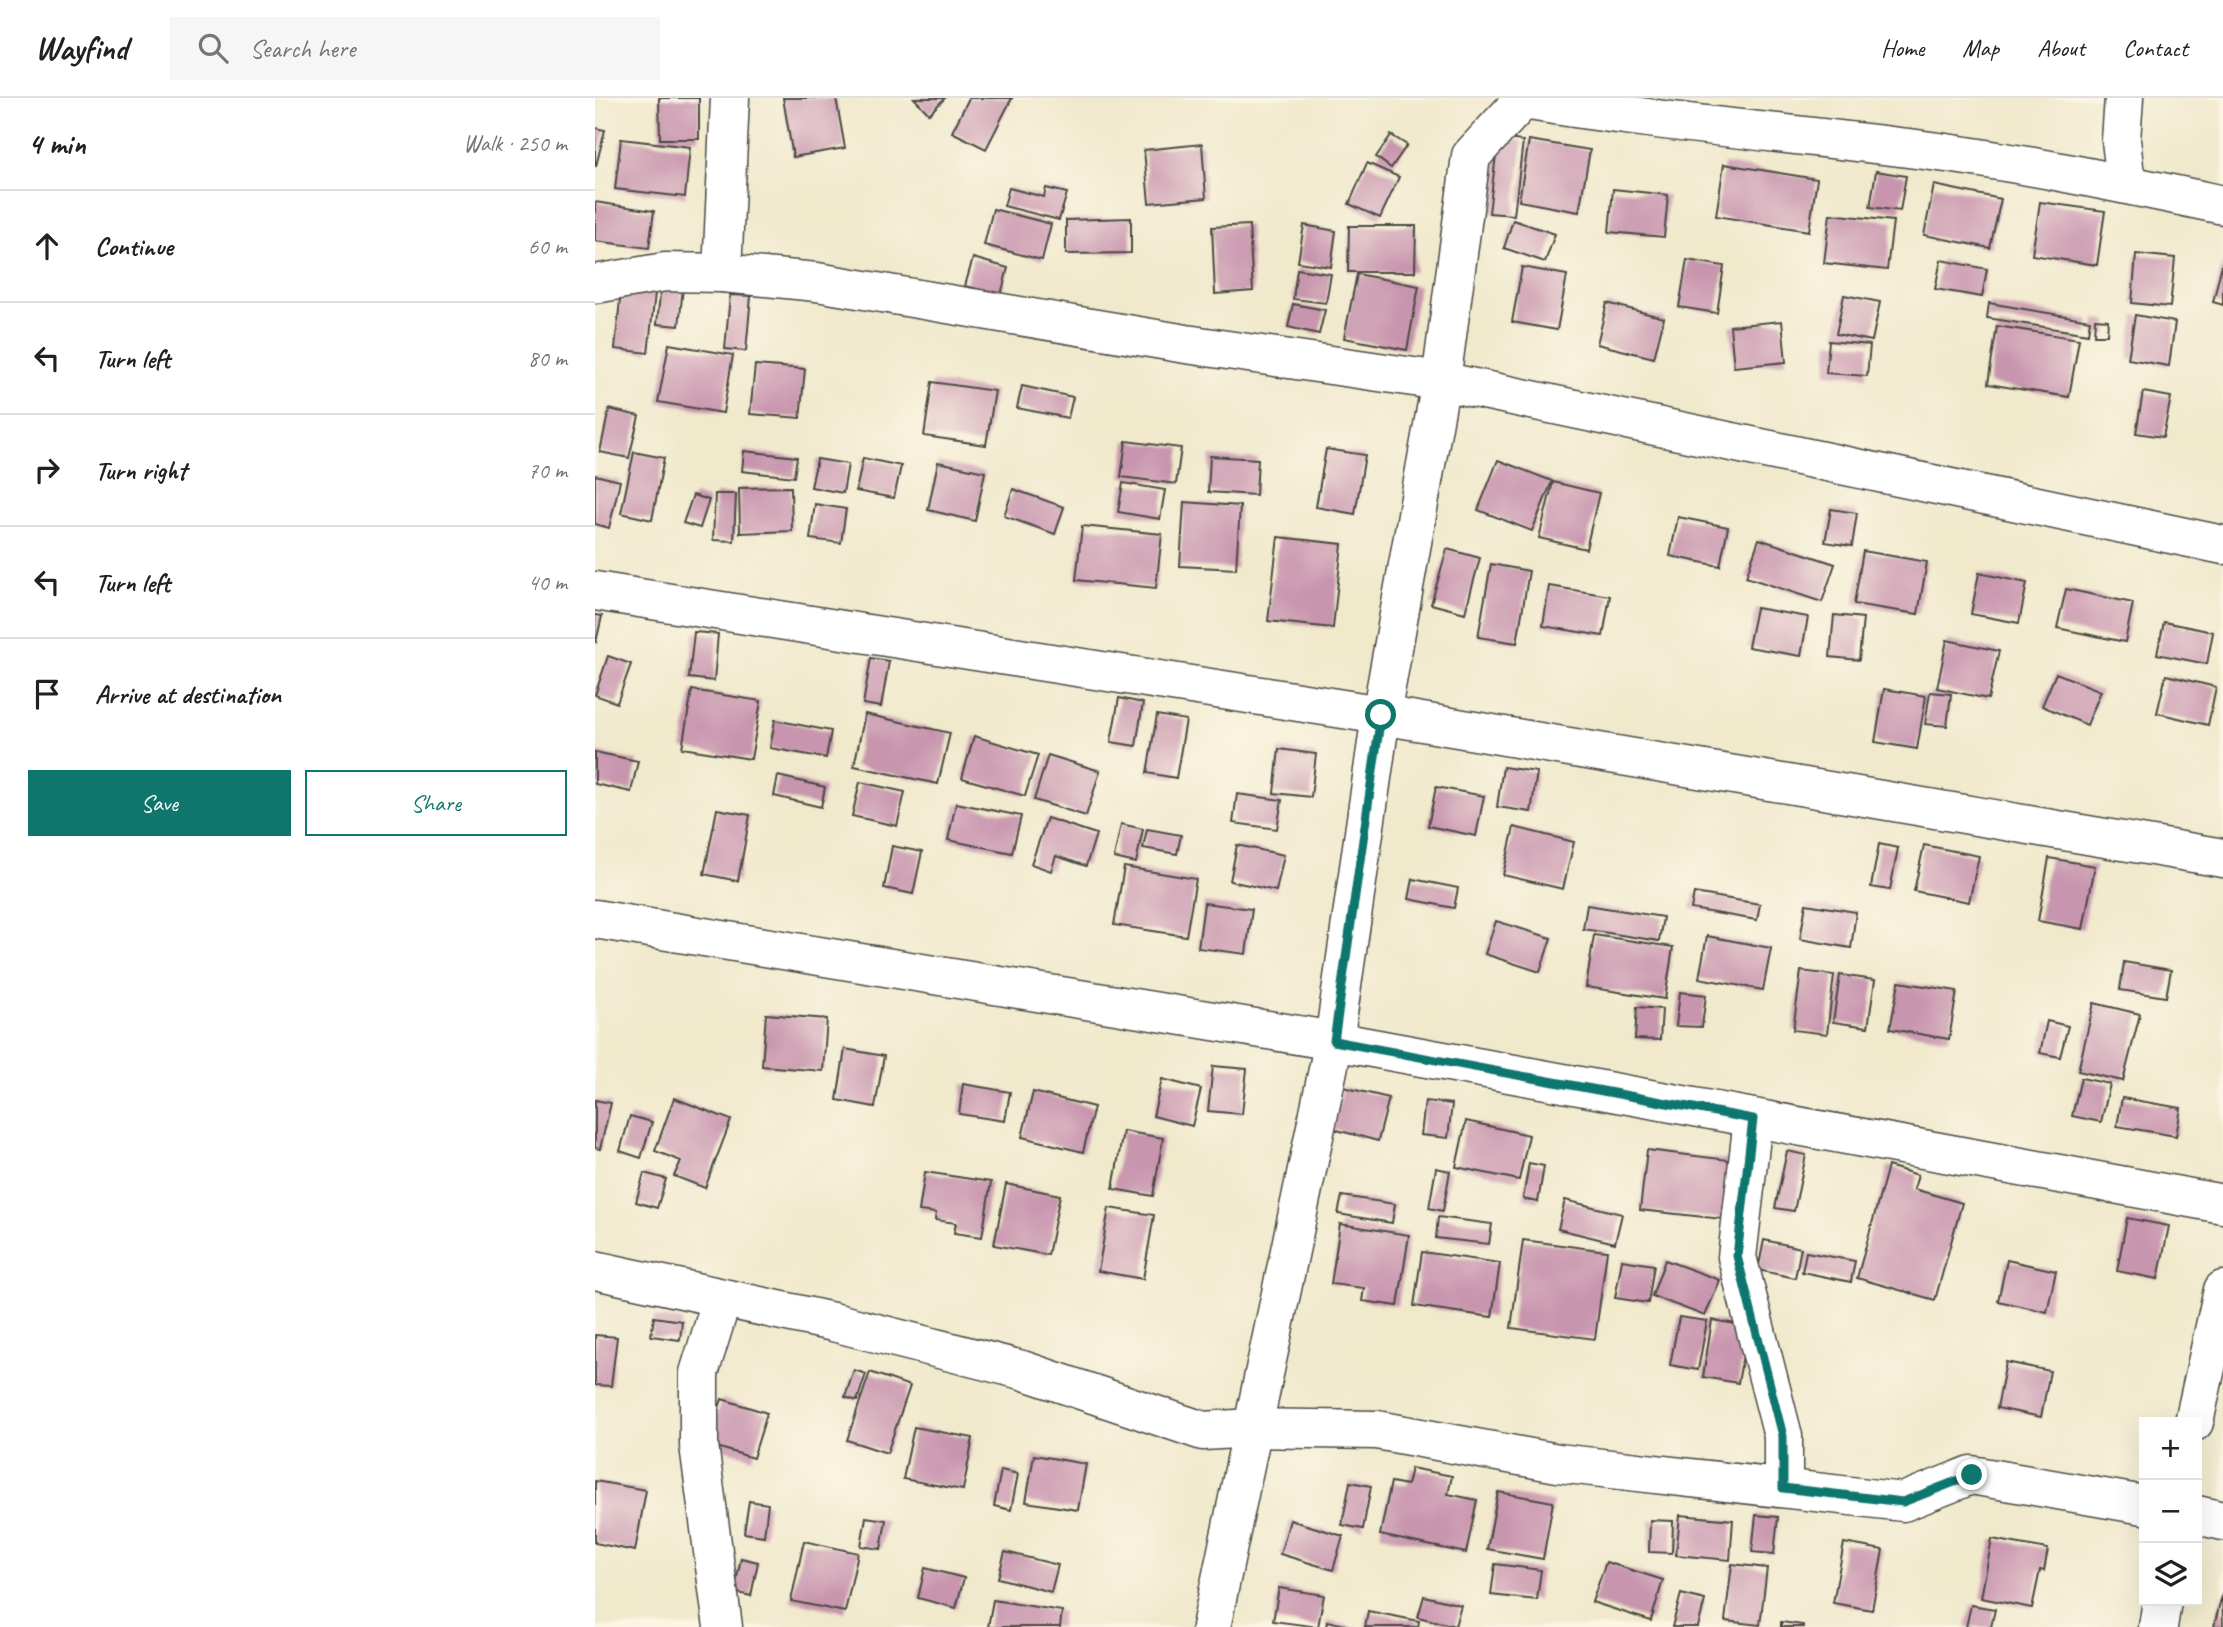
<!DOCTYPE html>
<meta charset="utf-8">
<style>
:root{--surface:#fff;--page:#f6f6f6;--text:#202124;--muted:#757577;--line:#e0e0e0;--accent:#0f766e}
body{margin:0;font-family:Caveat,sans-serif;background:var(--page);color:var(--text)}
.controls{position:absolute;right:21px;bottom:21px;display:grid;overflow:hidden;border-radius:0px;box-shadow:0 7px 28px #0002}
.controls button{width:63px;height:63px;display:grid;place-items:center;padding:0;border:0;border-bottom:2px solid var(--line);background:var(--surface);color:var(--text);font:35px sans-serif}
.stop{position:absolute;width:21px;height:21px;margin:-16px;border:5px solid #0f766e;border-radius:50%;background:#fff}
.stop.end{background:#0f766e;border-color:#fff;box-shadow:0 2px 7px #0008}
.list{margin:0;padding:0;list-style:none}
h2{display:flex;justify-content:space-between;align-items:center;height:91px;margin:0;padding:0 28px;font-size:30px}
h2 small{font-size:23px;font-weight:400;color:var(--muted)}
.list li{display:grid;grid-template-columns:46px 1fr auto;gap:21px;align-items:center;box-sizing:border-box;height:112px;padding:0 28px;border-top:2px solid var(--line)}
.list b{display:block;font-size:26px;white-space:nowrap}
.list em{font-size:23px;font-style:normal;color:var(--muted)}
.actions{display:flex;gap:14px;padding:21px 28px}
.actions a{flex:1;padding:16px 0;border:2px solid var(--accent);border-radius:0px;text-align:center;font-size:24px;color:var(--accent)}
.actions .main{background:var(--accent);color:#fff}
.icon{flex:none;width:38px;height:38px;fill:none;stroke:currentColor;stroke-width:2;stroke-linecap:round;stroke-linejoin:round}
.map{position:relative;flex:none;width:1628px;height:1529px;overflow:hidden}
header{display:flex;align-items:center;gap:42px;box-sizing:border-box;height:98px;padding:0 35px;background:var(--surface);border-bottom:2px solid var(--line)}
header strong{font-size:33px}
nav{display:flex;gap:38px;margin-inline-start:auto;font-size:24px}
.search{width:490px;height:63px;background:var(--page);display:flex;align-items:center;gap:18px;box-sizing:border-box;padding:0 24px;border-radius:0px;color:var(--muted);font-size:26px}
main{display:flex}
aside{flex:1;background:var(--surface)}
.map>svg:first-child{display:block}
</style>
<header>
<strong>Wayfind</strong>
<div class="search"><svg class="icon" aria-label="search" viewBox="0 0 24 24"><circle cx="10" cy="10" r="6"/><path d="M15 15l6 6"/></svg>Search here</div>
<nav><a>Home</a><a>Map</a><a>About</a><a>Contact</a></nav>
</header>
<main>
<aside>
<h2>4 min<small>Walk · 250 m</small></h2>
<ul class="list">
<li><svg class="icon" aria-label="ahead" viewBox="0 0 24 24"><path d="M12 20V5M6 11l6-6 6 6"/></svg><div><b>Continue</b></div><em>60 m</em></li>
<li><svg class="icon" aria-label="left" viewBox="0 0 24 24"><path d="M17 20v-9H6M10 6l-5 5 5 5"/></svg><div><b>Turn left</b></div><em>80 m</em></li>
<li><svg class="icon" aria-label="right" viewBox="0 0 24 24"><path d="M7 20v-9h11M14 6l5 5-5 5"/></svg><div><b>Turn right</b></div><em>70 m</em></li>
<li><svg class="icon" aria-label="left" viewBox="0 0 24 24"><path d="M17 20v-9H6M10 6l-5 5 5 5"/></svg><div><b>Turn left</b></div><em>40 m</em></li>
<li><svg class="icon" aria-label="arrive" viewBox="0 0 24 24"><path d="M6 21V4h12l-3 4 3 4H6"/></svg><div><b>Arrive at destination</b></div></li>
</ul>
<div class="actions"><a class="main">Save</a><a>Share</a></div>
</aside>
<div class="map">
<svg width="1628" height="1529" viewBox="0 0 1628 1529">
<rect width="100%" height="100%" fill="#fcf5e5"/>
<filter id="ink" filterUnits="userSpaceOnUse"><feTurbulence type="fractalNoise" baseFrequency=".0143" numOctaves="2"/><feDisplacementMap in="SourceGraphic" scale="14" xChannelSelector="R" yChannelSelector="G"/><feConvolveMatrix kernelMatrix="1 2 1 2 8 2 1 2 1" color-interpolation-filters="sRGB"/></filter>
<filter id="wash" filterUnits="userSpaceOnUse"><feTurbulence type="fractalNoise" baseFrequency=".00686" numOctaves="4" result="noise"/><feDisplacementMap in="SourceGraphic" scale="28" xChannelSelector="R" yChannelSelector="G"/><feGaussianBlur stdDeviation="1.57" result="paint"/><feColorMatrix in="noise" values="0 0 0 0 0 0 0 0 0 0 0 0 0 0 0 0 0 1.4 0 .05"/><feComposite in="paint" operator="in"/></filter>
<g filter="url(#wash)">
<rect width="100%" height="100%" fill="#f0e9cc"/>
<g id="blocks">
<!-- building -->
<g fill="#c895ae">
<polygon points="64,0 104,0 104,41 65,41"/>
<polygon points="188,0 241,0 250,50 198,59"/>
<polygon points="319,0 350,0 334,16"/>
<polygon points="374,0 417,0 391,51 357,34"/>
<polygon points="0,30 10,32 1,68 0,68"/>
<polygon points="796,37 812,47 796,70 781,59"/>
<polygon points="903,40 928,43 919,117 894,115"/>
<polygon points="26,41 95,49 90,99 20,91"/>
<polygon points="934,42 995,52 984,114 924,103"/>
<polygon points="607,46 611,100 554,105 549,52"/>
<polygon points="772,65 804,79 785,120 754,106"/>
<polygon points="1129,66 1222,81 1214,133 1121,118"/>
<polygon points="1281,73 1311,78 1305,113 1275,109"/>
<polygon points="1339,87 1406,101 1395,150 1329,137"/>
<polygon points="414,90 449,99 451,90 472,95 464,122 409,108"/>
<polygon points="1018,91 1073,97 1069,139 1014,134"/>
<polygon points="0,104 59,113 54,150 0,143"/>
<polygon points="1445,104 1510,113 1502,167 1437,157"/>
<polygon points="398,111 456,126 447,162 389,147"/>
<polygon points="1235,116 1298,123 1292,172 1229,165"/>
<polygon points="536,120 536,155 471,156 471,122"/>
<polygon points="918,122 960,136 950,164 909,150"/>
<polygon points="654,127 658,193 620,196 617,129"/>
<polygon points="709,127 741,133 736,169 703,164"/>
<polygon points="754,128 821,128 820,174 753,174"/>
<polygon points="1541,156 1580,160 1575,209 1537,205"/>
<polygon points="378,160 413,170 406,197 370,188"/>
<polygon points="1092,162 1129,168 1122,215 1084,209"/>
<polygon points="1346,162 1392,171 1387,199 1340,191"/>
<polygon points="1627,166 1628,166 1628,207 1618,204"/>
<polygon points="927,169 972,177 962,232 917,224"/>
<polygon points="702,171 736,176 731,205 698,201"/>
<polygon points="762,176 824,188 812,252 749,240"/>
<polygon points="66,187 88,189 84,228 62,226"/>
<polygon points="26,192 60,195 53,255 20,251"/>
<polygon points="135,197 156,198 151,253 130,251"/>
<polygon points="1249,197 1285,204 1277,243 1241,236"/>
<polygon points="1012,205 1069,220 1059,260 1002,246"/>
<polygon points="1394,205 1495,222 1493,236 1392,220"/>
<polygon points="698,206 730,212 724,236 693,229"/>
<polygon points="1540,217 1580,224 1574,268 1533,261"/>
<polygon points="1500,221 1513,222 1512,237 1499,237"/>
<polygon points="1187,223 1191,264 1139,269 1135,228"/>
<polygon points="1402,228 1484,241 1474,299 1393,286"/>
<polygon points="1234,243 1275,247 1272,278 1231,275"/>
<polygon points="74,246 138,257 128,315 63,304"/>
<polygon points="160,267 210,271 205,320 155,316"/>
<polygon points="337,284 400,293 391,347 329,338"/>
<polygon points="427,288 478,299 473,320 422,310"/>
<polygon points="1548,294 1576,299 1568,339 1541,335"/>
<polygon points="14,311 44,318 34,360 5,354"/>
<polygon points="531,343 586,350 581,386 526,379"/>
<polygon points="731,351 770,357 760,416 721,409"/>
<polygon points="149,353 202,359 199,379 147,373"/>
<polygon points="39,354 69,360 57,422 26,415"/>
<polygon points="615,358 663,361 661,397 613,394"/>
<polygon points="268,360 306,368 299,400 261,393"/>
<polygon points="222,361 253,366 248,395 216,389"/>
<polygon points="903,362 957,383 937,433 883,412"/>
<polygon points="343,364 390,374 380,423 333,412"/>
<polygon points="0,377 25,383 14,430 0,426"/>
<polygon points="958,384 1004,395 991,451 944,440"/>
<polygon points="528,385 570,392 565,421 523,414"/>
<polygon points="196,389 197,433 145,435 144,390"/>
<polygon points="418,391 469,409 460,436 409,418"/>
<polygon points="120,396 141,396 139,443 118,442"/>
<polygon points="98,397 114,402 105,430 88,425"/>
<polygon points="589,404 645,408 641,471 585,468"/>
<polygon points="220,406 251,411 246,445 215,441"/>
<polygon points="1236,411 1262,415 1257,448 1230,444"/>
<polygon points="1083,419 1133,429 1125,468 1075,458"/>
<polygon points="487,428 567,436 561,490 481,482"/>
<polygon points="683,439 747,446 738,530 673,523"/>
<polygon points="1164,441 1240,466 1227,504 1151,479"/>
<polygon points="852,451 885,460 870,515 836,506"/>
<polygon points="1268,453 1332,464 1323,516 1259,506"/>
<polygon points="896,466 934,473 922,545 883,539"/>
<polygon points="1384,475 1432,485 1424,525 1376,516"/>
<polygon points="954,488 1015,498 1008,538 948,528"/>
<polygon points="1471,491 1538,505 1530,544 1462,530"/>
<polygon points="1161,510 1213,519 1206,558 1153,549"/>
<polygon points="0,517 7,518 1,544 0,543"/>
<polygon points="1239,517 1268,520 1264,562 1235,559"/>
<polygon points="1569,524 1618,534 1612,566 1562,556"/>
<polygon points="99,534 123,536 119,583 94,580"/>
<polygon points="1352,542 1404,553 1393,601 1342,590"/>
<polygon points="13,558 36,566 22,605 0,597"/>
<polygon points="276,560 294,563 286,609 268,606"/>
<polygon points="1461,575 1506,593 1492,627 1447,608"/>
<polygon points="1571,577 1621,589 1613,627 1562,615"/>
<polygon points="1289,591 1331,598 1322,651 1280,644"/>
<polygon points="97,592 166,603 156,661 87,650"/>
<polygon points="1335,594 1356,596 1352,628 1330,626"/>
<polygon points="524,600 548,605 541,648 516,644"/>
<polygon points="270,616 355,635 343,686 259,668"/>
<polygon points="562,617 591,622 581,680 552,675"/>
<polygon points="180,622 236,633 231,660 175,650"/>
<polygon points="379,638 443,657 430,698 367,680"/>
<polygon points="684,651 721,656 716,699 679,695"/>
<polygon points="0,654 43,663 36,694 0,686"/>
<polygon points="453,657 505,673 491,718 439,702"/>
<polygon points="908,669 942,674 936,714 902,709"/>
<polygon points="183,678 230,689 226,709 179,698"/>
<polygon points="265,684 310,694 302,728 257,718"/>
<polygon points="841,689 889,698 881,738 833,728"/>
<polygon points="642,696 687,702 682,731 638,725"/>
<polygon points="361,705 426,718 417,755 353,742"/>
<polygon points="122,711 155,717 143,783 109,776"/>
<polygon points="452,720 501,736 491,768 461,758 456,773 436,766"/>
<polygon points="526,726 548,731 541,765 519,760"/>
<polygon points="919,729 979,744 968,791 908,777"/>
<polygon points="552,731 586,737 582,756 548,750"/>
<polygon points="1284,746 1303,750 1295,792 1276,789"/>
<polygon points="642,747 689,757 681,793 635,783"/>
<polygon points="1329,747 1384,758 1374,804 1319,793"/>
<polygon points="297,748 327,754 318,796 289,790"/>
<polygon points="1454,760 1500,768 1488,831 1443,823"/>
<polygon points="529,769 601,781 591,838 519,827"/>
<polygon points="818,781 863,790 859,810 814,801"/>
<polygon points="1099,795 1165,806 1162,822 1096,811"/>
<polygon points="609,805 657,811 651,856 603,850"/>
<polygon points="1211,806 1261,814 1256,850 1205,841"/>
<polygon points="992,807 1068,819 1064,843 988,831"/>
<polygon points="901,823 956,840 945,874 890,856"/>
<polygon points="999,837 1078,849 1070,901 991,889"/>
<polygon points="1112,838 1176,850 1168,892 1104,880"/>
<polygon points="1529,864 1576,872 1571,899 1525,892"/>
<polygon points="1206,873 1239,877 1232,936 1198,932"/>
<polygon points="1245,877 1280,882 1273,929 1238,924"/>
<polygon points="1304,884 1362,893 1354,941 1295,931"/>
<polygon points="1085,894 1111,897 1107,929 1081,928"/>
<polygon points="1499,905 1545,916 1528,983 1483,973"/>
<polygon points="1042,909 1067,911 1065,942 1040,941"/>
<polygon points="171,916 232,921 228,973 167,968"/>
<polygon points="1452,923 1473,928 1465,959 1445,955"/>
<polygon points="250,951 289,958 280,1009 242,1002"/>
<polygon points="618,968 652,971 647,1016 613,1013"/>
<polygon points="1486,980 1515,986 1506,1024 1477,1018"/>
<polygon points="567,981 606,991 597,1028 558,1018"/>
<polygon points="368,986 415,994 410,1023 364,1016"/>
<polygon points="748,989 794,1000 783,1043 738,1031"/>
<polygon points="438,994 499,1009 488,1054 427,1039"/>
<polygon points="79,1000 136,1022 110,1090 79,1078 86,1063 60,1053"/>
<polygon points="1527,1000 1586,1010 1581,1038 1522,1028"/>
<polygon points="0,1002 16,1005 5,1051 0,1050"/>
<polygon points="830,1003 857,1006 853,1040 826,1037"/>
<polygon points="35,1018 57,1024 46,1060 25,1053"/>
<polygon points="871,1023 934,1037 924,1082 861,1069"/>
<polygon points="528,1033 568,1040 558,1098 518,1091"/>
<polygon points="1052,1052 1134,1062 1127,1121 1045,1112"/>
<polygon points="1192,1053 1211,1057 1199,1113 1180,1110"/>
<polygon points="934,1065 949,1068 943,1104 928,1101"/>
<polygon points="1293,1068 1323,1077 1319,1091 1367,1105 1340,1202 1262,1180"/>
<polygon points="841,1070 855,1073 848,1113 834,1110"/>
<polygon points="330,1074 396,1084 387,1139 359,1135 361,1125 340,1122 341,1115 324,1113"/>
<polygon points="49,1075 71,1081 62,1110 41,1104"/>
<polygon points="411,1086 465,1097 453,1157 399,1147"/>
<polygon points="747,1098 800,1106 797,1125 743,1116"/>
<polygon points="970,1102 1027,1116 1020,1145 963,1131"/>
<polygon points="514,1110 559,1117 548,1181 503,1173"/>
<polygon points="843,1119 897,1126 894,1146 841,1140"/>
<polygon points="1532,1120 1574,1128 1563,1181 1522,1173"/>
<polygon points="745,1126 814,1137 803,1208 767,1203 769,1190 736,1186"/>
<polygon points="928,1142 1012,1153 1000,1241 916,1230"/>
<polygon points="1169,1142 1206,1150 1200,1180 1163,1172"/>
<polygon points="827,1154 905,1165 897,1219 819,1208"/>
<polygon points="1211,1154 1260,1163 1256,1184 1207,1174"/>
<polygon points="1027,1162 1059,1167 1053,1205 1020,1200"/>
<polygon points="1070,1162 1125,1182 1110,1218 1057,1198"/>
<polygon points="1412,1162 1461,1173 1452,1214 1403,1203"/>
<polygon points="59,1219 87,1223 85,1242 56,1238"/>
<polygon points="1084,1219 1112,1223 1103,1272 1075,1267"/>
<polygon points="1117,1222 1153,1228 1143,1285 1108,1279"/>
<polygon points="0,1237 22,1239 16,1288 0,1287"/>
<polygon points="1411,1264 1455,1273 1446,1319 1402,1310"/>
<polygon points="259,1272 271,1276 262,1303 250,1299"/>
<polygon points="275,1274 315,1288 292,1355 252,1342"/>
<polygon points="127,1301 172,1315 158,1360 112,1346"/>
<polygon points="319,1329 378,1340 368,1392 308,1381"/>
<polygon points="439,1357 491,1366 483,1412 431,1404"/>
<polygon points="816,1370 857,1378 853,1396 882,1402 871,1455 785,1437 796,1384 812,1387"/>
<polygon points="406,1372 423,1376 416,1412 399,1408"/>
<polygon points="0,1383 51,1392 40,1453 0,1445"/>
<polygon points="755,1384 776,1388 768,1431 747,1427"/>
<polygon points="903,1394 958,1404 948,1461 892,1451"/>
<polygon points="154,1403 173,1406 169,1438 149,1435"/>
<polygon points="1085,1417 1138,1422 1135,1462 1081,1457"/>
<polygon points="1161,1417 1183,1419 1179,1456 1157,1454"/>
<polygon points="271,1419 291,1422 286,1451 266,1448"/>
<polygon points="695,1422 748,1438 738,1472 685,1456"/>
<polygon points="1055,1422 1078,1423 1077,1455 1054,1454"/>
<polygon points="1397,1441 1453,1451 1449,1473 1445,1472 1437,1510 1386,1500"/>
<polygon points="209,1443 263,1455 250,1514 196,1503"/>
<polygon points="1249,1445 1288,1452 1277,1512 1238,1505"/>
<polygon points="410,1454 463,1467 456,1494 403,1480"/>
<polygon points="146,1460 163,1464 156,1498 139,1494"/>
<polygon points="1011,1464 1068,1482 1056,1523 997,1504"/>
<polygon points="900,1466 946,1472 942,1502 896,1497"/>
<polygon points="1137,1466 1172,1470 1165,1527 1130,1523"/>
<polygon points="330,1470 369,1480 361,1510 323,1500"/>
<polygon points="684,1490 729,1497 723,1529 678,1523"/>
<polygon points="1086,1496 1110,1502 1103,1529 1077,1529"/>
<polygon points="1627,1496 1628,1529 1619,1529"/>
<polygon points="829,1498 866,1507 860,1528 823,1519"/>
<polygon points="398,1502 467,1513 465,1529 393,1529"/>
<polygon points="1376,1507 1400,1511 1396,1529 1371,1529"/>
<polygon points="773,1513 824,1523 823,1529 770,1529"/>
<polygon points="732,1523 756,1528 756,1529 731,1529"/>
<polygon points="1186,1524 1208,1527 1208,1529 1186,1529"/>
</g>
</g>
</g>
<g filter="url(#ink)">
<use href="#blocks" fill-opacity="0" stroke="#494843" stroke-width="2"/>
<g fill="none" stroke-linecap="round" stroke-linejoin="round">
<!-- minor casing -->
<g stroke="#494843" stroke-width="41">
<g id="minor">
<polyline points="1529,0 1526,42 1531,86"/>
<polyline points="127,175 135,0"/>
<polyline points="0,186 70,174 127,175 222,184 591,246 846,283 1628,447"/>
<polyline points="0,493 786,617 1628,760"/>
<polyline points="0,821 739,943 1628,1106"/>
<polyline points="1158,1021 1142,1159 1188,1338 1188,1390"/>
<polyline points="0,1172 238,1224 427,1272 608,1333 658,1330 782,1332 963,1365 1308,1404 1376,1377 1549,1407"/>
<polyline points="127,1201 104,1275 104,1347 128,1529"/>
<polyline points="1599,1324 1628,1192"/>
<polyline points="1602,1417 1628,1423"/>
<path d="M616,1529L739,943L786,617L846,283L876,58L928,2C1061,24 1195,35 1329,52C1430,65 1529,86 1628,107"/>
<polyline points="1563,1529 1567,1503"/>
</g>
</g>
<!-- minor -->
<use href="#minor" stroke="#fff" stroke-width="38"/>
</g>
</g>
<g fill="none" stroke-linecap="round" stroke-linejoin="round" filter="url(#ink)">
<!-- route -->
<polyline stroke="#0f766e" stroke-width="9" points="786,617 739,943 1158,1021 1142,1158 1188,1338 1188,1390 1308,1404 1377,1377"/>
</g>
</svg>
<div class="controls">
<button>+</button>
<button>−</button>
<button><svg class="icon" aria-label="layers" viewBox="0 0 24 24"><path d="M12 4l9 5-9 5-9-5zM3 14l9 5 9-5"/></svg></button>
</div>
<div class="stop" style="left:786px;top:617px"></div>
<div class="stop end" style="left:1377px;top:1377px"></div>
</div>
</main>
